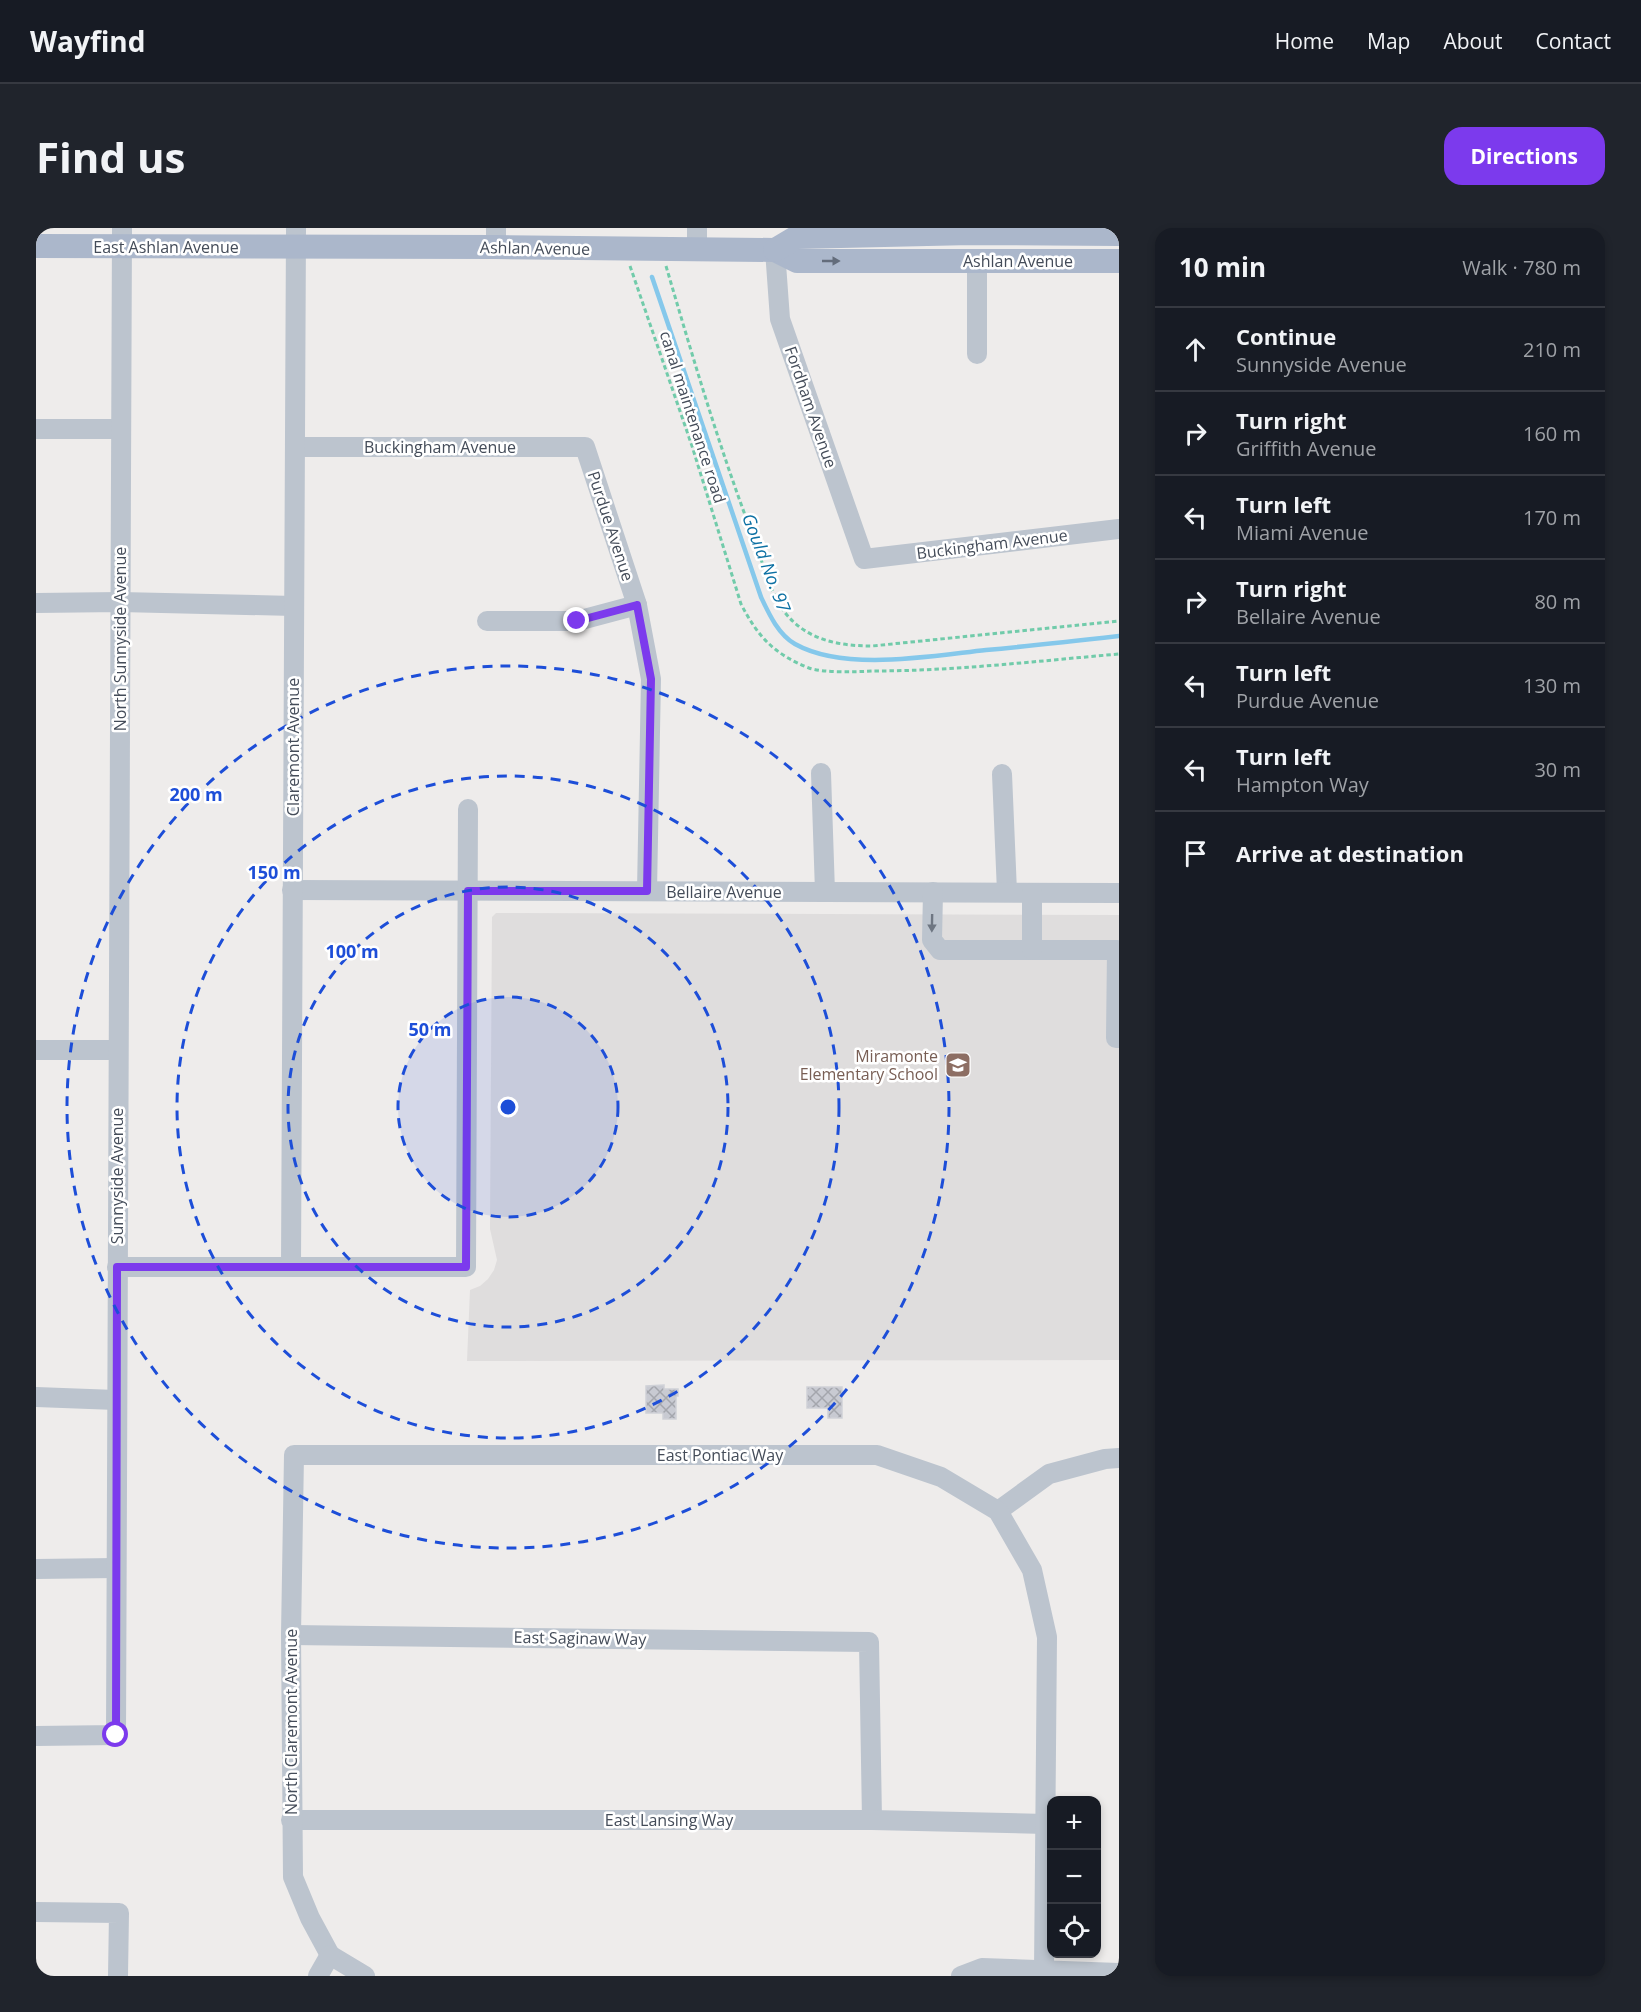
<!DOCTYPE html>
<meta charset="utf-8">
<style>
:root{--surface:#171b24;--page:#20242c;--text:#f1f3f6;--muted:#9ea1a6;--line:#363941;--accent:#7c3aed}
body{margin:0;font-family:"Open Sans",sans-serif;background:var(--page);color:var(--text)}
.controls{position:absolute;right:18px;bottom:18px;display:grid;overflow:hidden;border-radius:12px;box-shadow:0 3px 9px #0003}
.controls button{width:54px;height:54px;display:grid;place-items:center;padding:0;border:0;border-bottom:2px solid var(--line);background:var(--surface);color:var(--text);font:30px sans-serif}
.stop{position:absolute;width:18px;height:18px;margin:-14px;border:4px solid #7c3aed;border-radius:50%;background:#fff}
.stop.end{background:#7c3aed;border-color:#fff;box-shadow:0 2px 6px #0008}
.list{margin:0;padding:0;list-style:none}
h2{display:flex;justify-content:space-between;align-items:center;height:78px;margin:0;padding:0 24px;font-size:26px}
h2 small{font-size:20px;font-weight:400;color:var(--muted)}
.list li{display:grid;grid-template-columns:39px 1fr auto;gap:18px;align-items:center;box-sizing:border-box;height:84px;padding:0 24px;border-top:2px solid var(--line)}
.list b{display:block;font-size:22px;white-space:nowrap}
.list p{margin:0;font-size:20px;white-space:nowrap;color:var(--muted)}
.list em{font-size:20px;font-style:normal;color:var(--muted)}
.icon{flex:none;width:33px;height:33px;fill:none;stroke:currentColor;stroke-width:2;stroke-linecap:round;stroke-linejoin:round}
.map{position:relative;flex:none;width:1083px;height:1748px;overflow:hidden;border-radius:18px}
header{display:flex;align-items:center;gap:36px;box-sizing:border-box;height:84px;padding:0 30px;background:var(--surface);border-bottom:2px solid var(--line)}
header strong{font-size:28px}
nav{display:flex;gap:33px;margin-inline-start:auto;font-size:21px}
.intro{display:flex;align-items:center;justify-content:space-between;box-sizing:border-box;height:144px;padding:0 36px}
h1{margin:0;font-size:42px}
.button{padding:15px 27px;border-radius:18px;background:var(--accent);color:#fff;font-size:21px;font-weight:700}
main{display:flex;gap:36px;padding:0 36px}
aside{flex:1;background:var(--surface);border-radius:18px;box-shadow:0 3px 9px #0003}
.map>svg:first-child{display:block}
</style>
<header>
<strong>Wayfind</strong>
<nav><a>Home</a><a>Map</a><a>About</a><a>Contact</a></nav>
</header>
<div class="intro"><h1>Find us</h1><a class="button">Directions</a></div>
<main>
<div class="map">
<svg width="1083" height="1748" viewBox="0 0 1083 1748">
<defs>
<pattern id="building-cross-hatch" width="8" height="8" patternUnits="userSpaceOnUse" patternTransform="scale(1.5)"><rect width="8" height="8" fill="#c8cad2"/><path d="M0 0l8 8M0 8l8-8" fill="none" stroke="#a4a6ad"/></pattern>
</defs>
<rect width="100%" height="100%" fill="#eeeceb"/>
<!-- education -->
<polygon fill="#dfdddd" points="460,685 1083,687 1083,1132 431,1133 434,1062 444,1058 452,1051 458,1042 461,1032 454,1001 456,689"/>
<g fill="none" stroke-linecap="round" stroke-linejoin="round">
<!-- stream -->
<path stroke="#85c8eb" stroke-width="4.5" d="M616,49L725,369C733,386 742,406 759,416C809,444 895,428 950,422C994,418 1039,413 1083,408"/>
</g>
<!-- building -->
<g fill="url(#building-cross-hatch)" stroke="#cfd1d7" stroke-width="1.5">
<polygon points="628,1157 628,1161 642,1161 642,1168 640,1168 640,1191 627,1191 627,1185 610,1185 610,1158"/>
<polygon points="771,1159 806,1159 806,1190 792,1190 792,1180 771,1180"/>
</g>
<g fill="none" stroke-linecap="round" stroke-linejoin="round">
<!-- path -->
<g stroke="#71cbaa" stroke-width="3" stroke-dasharray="4.5 3" stroke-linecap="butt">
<path d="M594,38L656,218L705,376C722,409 738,426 773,440C787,445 821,444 837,443C919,443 1001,433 1083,426"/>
<path d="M630,38C657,130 684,222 718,311C726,332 734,364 747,382C769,412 802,418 836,418L1083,393"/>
</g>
<!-- minor -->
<g stroke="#bcc4ce" stroke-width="20">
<polyline points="460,0 460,19"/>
<polyline points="661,22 661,0"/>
<polyline points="739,22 744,91 828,331 1083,301"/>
<polyline points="941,126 941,33"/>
<polyline points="0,201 85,201"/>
<polyline points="259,219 549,219 601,377 615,451 611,663"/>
<polyline points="0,375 84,374 258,378"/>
<polyline points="451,393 541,393 601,377"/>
<polyline points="785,545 789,664"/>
<polyline points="966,546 971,664"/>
<polyline points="256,662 1083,665"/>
<polyline points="897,664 896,712 904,722 1081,722 1080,810 1083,810"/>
<polyline points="996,722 996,665"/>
<polyline points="0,822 81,822"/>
<polyline points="81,1039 430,1039 432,581"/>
<polyline points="255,1039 260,0"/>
<polyline points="0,1169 80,1172"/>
<polyline points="962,1283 1013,1246 1069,1231 1083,1230"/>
<polyline points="0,1341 80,1340"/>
<polyline points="255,1407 833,1414 836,1592"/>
<polyline points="0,1508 80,1507 86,0"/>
<polyline points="255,1592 836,1592 1010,1596"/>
<polyline points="0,1684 83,1685 82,1748"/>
<polyline points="294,1727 274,1690 257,1649 255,1407 258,1227 841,1227 905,1249 962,1283 996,1342 1011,1409 1008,1743"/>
<polyline points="294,1727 329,1748"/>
<polyline points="282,1748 294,1727"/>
<polyline points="925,1748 946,1740 1083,1745"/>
</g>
<!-- major -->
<g stroke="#abb7cb" stroke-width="24">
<polyline points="0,18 460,19 739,22 761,33 1083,33"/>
<polyline points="739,22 761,9 935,5 1083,6"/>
</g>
</g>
<!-- one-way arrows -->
<defs><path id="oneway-solid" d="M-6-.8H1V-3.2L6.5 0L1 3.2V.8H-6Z" transform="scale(1.5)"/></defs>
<use fill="#636c7b" href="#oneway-solid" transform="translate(795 33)"/>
<use fill="#6e7682" href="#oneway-solid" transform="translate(896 695) rotate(91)"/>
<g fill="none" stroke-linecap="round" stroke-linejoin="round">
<!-- route -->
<polyline stroke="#7c3aed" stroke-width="8" points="80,1507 81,1039 430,1039 432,663 611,663 615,451 601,377 541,393"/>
</g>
<!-- distance rings -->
<circle cx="472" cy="879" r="110" fill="#1d4ed8" fill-opacity=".12"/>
<g fill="none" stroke="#1d4ed8" stroke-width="3" stroke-dasharray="10 8">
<circle cx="472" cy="879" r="110"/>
<circle cx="472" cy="879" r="220"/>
<circle cx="472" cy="879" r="331"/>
<circle cx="472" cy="879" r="441"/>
</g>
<!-- icons -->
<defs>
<g id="school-square" transform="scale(1.35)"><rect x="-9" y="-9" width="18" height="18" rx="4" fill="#8d6e63" stroke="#fff"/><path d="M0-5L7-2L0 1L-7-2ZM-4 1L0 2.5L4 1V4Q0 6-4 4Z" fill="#fff"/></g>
</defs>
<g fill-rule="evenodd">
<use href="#school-square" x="922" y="837"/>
</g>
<g text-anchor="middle" stroke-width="5" stroke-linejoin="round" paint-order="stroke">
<!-- street labels -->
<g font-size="16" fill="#444c59" stroke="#fff">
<text x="130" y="25">East Ashlan Avenue</text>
<text transform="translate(499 20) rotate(1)" y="6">Ashlan Avenue</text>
<text x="982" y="39">Ashlan Avenue</text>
<text transform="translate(775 179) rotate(71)" y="6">Fordham Avenue</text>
<text transform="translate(657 189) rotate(72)" y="6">canal maintenance road</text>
<text x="404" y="225">Buckingham Avenue</text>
<text transform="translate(575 298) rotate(72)" y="6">Purdue Avenue</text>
<text transform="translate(956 316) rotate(-7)" y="6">Buckingham Avenue</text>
<text transform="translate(84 411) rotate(-90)" y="6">North Sunnyside Avenue</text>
<text transform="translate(257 519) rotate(-90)" y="6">Claremont Avenue</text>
<text x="688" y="670">Bellaire Avenue</text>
<text transform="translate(81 948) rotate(-90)" y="6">Sunnyside Avenue</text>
<text x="684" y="1233">East Pontiac Way</text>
<text transform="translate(544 1410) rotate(1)" y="6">East Saginaw Way</text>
<text transform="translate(255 1494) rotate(-90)" y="6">North Claremont Avenue</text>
<text x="633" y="1598">East Lansing Way</text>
</g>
<!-- education labels -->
<g font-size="16" fill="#785e54" stroke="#fff" text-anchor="end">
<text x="902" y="834">Miramonte<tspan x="902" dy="18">Elementary School</tspan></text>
</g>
<!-- water labels -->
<g font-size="18" font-style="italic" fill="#0c70a3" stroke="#fff">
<text transform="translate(730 335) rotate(69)" y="6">Gould No. 97</text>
</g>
</g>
<circle cx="472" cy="879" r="9" fill="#1d4ed8" stroke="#fff" stroke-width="3"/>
<g font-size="18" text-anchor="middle" font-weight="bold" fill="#1d4ed8" stroke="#fff" stroke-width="5" stroke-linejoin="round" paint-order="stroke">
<text x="160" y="573">200 m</text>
<text x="238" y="651">150 m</text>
<text x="316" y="730">100 m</text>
<text x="394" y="808">50 m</text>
</g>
</svg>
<div class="controls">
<button>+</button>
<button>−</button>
<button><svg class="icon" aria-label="locate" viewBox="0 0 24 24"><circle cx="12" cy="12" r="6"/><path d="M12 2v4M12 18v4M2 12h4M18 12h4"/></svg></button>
</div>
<div class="stop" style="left:80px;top:1507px"></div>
<div class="stop end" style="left:541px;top:393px"></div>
</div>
<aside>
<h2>10 min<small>Walk · 780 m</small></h2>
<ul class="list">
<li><svg class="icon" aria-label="ahead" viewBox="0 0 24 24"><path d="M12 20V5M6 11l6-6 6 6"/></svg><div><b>Continue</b><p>Sunnyside Avenue</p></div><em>210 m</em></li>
<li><svg class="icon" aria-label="right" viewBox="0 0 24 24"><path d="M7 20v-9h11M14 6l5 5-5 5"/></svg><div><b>Turn right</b><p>Griffith Avenue</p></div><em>160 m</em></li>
<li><svg class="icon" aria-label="left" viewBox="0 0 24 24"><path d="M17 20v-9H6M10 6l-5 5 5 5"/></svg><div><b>Turn left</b><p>Miami Avenue</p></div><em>170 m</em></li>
<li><svg class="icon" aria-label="right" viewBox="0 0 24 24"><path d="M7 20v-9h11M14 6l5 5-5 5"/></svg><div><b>Turn right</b><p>Bellaire Avenue</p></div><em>80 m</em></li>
<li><svg class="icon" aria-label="left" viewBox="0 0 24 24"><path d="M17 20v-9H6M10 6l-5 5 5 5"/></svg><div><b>Turn left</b><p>Purdue Avenue</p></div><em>130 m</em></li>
<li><svg class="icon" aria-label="left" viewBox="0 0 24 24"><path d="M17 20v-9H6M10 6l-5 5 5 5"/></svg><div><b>Turn left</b><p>Hampton Way</p></div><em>30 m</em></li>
<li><svg class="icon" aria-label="arrive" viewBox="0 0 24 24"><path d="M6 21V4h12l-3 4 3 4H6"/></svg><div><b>Arrive at destination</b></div></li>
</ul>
</aside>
</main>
